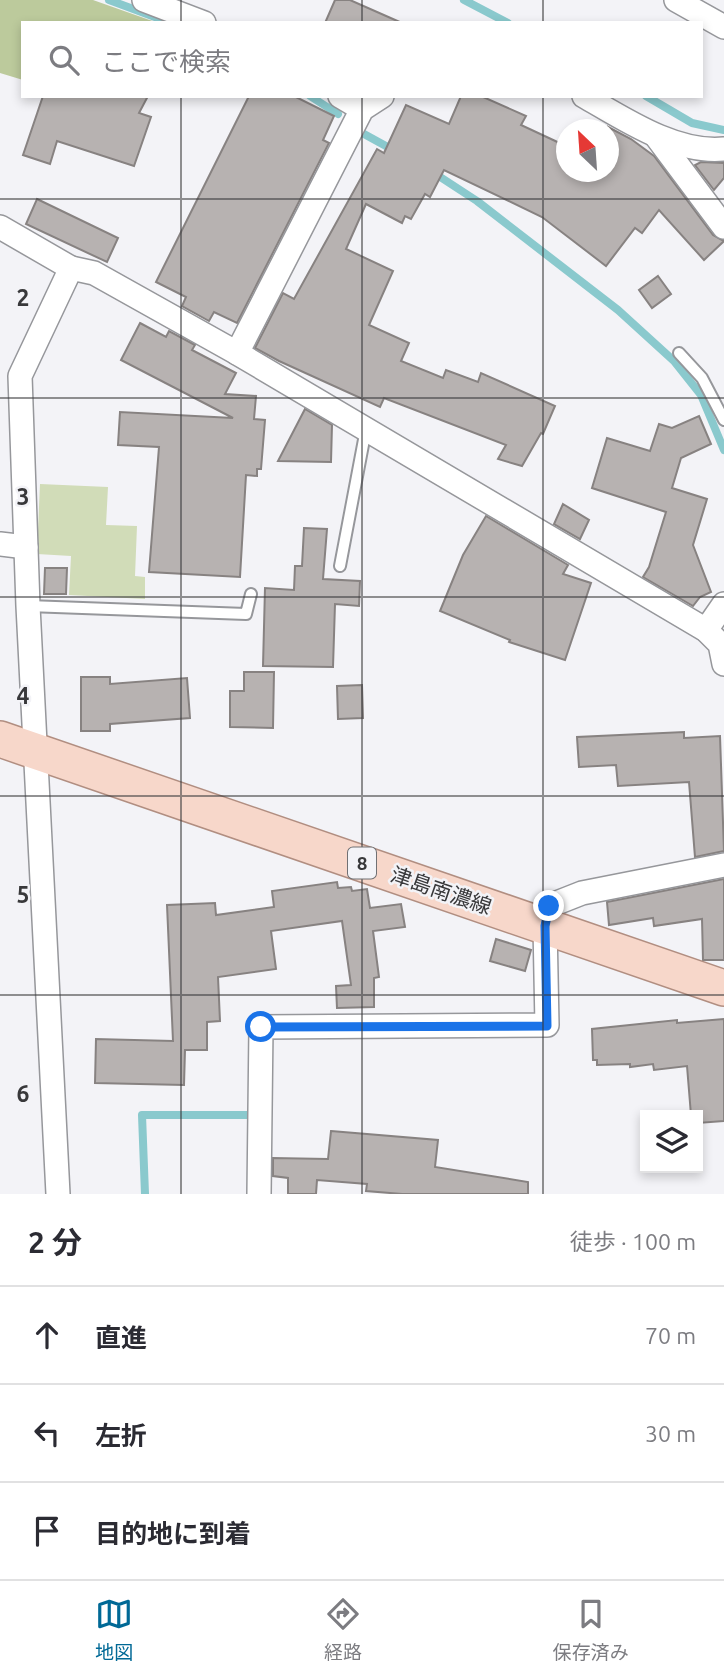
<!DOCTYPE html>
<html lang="ja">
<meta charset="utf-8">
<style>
:root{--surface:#fff;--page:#f7f7f7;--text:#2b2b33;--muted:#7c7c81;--line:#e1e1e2;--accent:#006996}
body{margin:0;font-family:Ubuntu,"Noto Sans JP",sans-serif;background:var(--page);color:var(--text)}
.controls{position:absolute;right:21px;bottom:21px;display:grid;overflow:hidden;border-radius:0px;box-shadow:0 4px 10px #0003}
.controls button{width:63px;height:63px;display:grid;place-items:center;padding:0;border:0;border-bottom:2px solid var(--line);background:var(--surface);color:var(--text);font:35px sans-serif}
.compass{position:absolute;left:556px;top:119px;width:63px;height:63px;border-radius:50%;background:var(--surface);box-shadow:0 4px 10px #0003;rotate:335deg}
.stop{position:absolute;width:21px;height:21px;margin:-16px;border:5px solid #1a73e8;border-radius:50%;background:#fff}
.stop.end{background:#1a73e8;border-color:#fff;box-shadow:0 2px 7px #0008}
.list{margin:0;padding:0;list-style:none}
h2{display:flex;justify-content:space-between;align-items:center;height:91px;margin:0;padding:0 28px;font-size:30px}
h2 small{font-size:23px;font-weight:400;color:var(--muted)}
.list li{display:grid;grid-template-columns:46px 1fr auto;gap:21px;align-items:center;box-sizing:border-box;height:98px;padding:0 28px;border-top:2px solid var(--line)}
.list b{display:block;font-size:26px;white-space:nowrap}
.list em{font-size:23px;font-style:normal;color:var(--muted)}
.icon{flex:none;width:38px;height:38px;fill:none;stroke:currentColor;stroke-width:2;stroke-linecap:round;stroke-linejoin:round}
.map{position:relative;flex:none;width:724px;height:1194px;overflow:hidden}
.search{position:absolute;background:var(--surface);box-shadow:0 4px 10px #0003;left:21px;right:21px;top:21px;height:77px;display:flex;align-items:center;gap:18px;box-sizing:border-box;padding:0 24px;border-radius:0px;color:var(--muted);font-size:26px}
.sheet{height:385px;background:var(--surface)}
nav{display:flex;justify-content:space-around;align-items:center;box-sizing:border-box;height:98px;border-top:2px solid var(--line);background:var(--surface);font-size:19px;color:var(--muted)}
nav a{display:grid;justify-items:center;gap:4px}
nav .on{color:var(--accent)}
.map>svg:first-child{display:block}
</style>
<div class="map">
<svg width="724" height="1194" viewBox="0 0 724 1194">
<rect width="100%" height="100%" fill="#f3f3f7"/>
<!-- green -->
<polygon fill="#d1dcb8" points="40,484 108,487 106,525 137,526 135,576 145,577 145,599 69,595 71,556 37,554"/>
<!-- forest -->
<polygon fill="#bcca9c" points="0,0 93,0 158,23 23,23 23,80 0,73"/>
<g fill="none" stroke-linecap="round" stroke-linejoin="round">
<!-- stream -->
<g stroke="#8ac9cd" stroke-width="8">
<polyline points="109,0 171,23"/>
<polyline points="464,0 508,23"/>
<polyline points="310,96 338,114"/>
<polyline points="646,96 692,123 724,130"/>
<polyline points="364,134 395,151"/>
<polyline points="431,171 477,201 618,310 674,361 701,395 724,450"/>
<polyline points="145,1194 142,1115 248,1115"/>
</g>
</g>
<!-- building -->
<g fill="#b7b2b1" stroke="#878281" stroke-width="2">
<polygon points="335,0 350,0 402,23 325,23"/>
<polygon points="43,96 148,96 139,113 151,117 134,166 57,141 50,164 23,155"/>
<polygon points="249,96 294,96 334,116 323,140 329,143 237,323 214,312 209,321 182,306 186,297 156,282"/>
<polygon points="461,96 481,96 526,116 521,125 566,146 566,172 608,172 608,127 631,139 654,156 713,235 724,241 704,260 659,210 642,233 635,228 606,266 542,217 444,170 430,197 425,194 411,219 405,216 402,223 366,204 346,249 393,271 369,325 409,343 401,361 443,378 446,370 478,382 481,373 555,406 543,434 541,433 522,466 498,459 506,445 384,398 380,407 279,361 255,348 283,293 294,299 377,149 384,153 406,105 449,124"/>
<polygon points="701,162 724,163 724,178 714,190 695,165"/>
<polygon points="37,199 118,238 107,262 26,224"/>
<polygon points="658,276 671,294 652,308 639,290"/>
<polygon points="140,323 166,337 169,331 195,345 192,350 236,373 225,394 256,396 254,419 265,420 261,469 257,469 257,476 246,475 240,577 149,572 159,447 118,445 120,412 233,418 121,360"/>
<polygon points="305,409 332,425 331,462 278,461"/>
<polygon points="699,416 711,444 681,458 672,488 707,499 693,545 711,592 700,597 693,606 643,577 649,567 666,512 592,488 607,438 650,451 659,424 672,428"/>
<polygon points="563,504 589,520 580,539 554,524"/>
<polygon points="486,516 568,565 563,574 591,583 565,660 509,642 510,640 440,611 463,555"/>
<polygon points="304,528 327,529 323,579 360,581 359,606 335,604 333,667 263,666 265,588 294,590 295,566 302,566"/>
<polygon points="45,568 67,568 66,594 44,594"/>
<polygon points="244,672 274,672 273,728 230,727 230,691 244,691"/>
<polygon points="81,677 110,677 110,684 187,678 190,718 110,724 110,731 81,731"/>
<polygon points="362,685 363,718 338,719 337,686"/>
<polygon points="684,732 684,738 720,736 724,851 695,857 689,782 618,786 616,765 579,767 577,737"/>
<polygon points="724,879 724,960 703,960 702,919 654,926 653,918 609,925 607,902"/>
<polygon points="337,882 338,888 351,887 352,891 367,889 370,908 401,904 405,927 373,931 379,977 374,978 374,1007 337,1008 336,986 351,985 342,921 271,931 276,969 218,977 220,1021 207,1022 207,1050 185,1050 184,1085 95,1083 96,1039 173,1041 167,905 215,903 216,915 274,907 272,891"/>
<polygon points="496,939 531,950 525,971 490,961"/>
<polygon points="724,1019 724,1121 698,1123 698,1115 691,1115 687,1066 654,1070 653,1064 630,1067 630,1064 597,1065 597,1060 593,1060 592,1029 677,1020 677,1023"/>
<polygon points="331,1131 438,1140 435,1167 528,1182 528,1194 402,1194 366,1191 367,1184 317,1180 316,1194 288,1194 288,1178 273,1176 273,1158 328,1159"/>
</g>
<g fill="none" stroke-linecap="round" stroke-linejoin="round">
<!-- service casing -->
<g stroke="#96979b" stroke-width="14">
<g id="service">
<polyline points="679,353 702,378 724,420"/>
<polyline points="340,566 366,429"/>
<polyline points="28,606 246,614 251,594"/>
</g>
</g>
<!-- minor casing -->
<g stroke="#96979b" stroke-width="26">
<g id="minor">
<polyline points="144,0 204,23"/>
<polyline points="676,0 724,27"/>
<polyline points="340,96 362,109"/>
<path d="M584,96C624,119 676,154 724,149"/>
<polyline points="656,136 724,227"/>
<polyline points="0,227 71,268"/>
<polyline points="237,353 362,109 382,96"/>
<polyline points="0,544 26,547"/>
<polyline points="706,630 724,604"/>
<polyline points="58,1194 28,606 20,376 71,268 94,273 237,353 706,630 720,644 724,664"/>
<polyline points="259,1194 261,1027 547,1025 545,926 549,906 582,893 724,865"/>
</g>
</g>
<!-- primary casing -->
<g stroke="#b18e81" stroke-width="38">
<polyline id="primary" points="0,739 724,988"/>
</g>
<!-- service -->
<use href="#service" stroke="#fff" stroke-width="10"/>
<!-- minor -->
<use href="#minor" stroke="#fff" stroke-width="23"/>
<!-- primary -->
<use href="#primary" stroke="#f7d7ca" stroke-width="35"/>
</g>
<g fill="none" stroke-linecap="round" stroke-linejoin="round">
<!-- route -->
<polyline stroke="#1a73e8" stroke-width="9" points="261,1027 547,1026 545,926 549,906"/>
</g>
<!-- grid -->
<path fill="none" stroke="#38383a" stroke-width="2" stroke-opacity="0.55" d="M181,0V23M362,0V23M543,0V23M181,96V1194M362,96V1194M543,96V1194M0,199H724M0,398H724M0,597H724M0,796H724M0,995H724"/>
<g text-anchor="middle" stroke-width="5" stroke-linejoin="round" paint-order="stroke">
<!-- shield labels -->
<rect fill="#f3f3f7" stroke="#707073" stroke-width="2" x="348" y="847.5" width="28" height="31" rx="5"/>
<g font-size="19" font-weight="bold" fill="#38383a">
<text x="362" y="870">8</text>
</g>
<!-- street labels -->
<g font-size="21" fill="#38383a" stroke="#f3f3f7">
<text transform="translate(441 891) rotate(19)" y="7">津島南濃線</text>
</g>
</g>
<g font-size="23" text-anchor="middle" font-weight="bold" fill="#38383a" stroke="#f3f3f7" stroke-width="5" stroke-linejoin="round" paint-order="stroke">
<text x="23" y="306">2</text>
<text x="23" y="505">3</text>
<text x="23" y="704">4</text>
<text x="23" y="903">5</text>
<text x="23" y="1102">6</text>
</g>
</svg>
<div class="controls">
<button><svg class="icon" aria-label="layers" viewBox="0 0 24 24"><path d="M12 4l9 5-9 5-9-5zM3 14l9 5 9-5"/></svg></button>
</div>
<svg class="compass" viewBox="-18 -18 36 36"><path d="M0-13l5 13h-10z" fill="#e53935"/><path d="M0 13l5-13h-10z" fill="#7c7c81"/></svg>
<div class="stop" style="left:261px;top:1027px"></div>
<div class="stop end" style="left:549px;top:906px"></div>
<div class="search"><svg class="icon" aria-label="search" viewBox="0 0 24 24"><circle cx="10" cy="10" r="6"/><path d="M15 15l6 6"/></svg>ここで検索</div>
</div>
<section class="sheet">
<h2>2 分<small>徒歩 · 100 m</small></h2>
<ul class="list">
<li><svg class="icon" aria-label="ahead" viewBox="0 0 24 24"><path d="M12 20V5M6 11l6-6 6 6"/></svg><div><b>直進</b></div><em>70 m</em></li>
<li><svg class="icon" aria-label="left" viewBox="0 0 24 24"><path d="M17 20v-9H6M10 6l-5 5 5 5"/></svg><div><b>左折</b></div><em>30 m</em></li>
<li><svg class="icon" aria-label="arrive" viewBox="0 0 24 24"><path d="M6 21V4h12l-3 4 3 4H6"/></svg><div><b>目的地に到着</b></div></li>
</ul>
</section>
<nav>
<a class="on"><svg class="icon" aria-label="map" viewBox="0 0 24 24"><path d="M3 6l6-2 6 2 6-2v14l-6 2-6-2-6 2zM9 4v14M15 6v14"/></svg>地図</a>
<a><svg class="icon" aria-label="directions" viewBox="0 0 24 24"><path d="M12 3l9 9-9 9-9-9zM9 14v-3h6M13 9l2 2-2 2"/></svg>経路</a>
<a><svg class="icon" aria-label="saved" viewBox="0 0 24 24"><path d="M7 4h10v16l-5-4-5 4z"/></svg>保存済み</a>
</nav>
